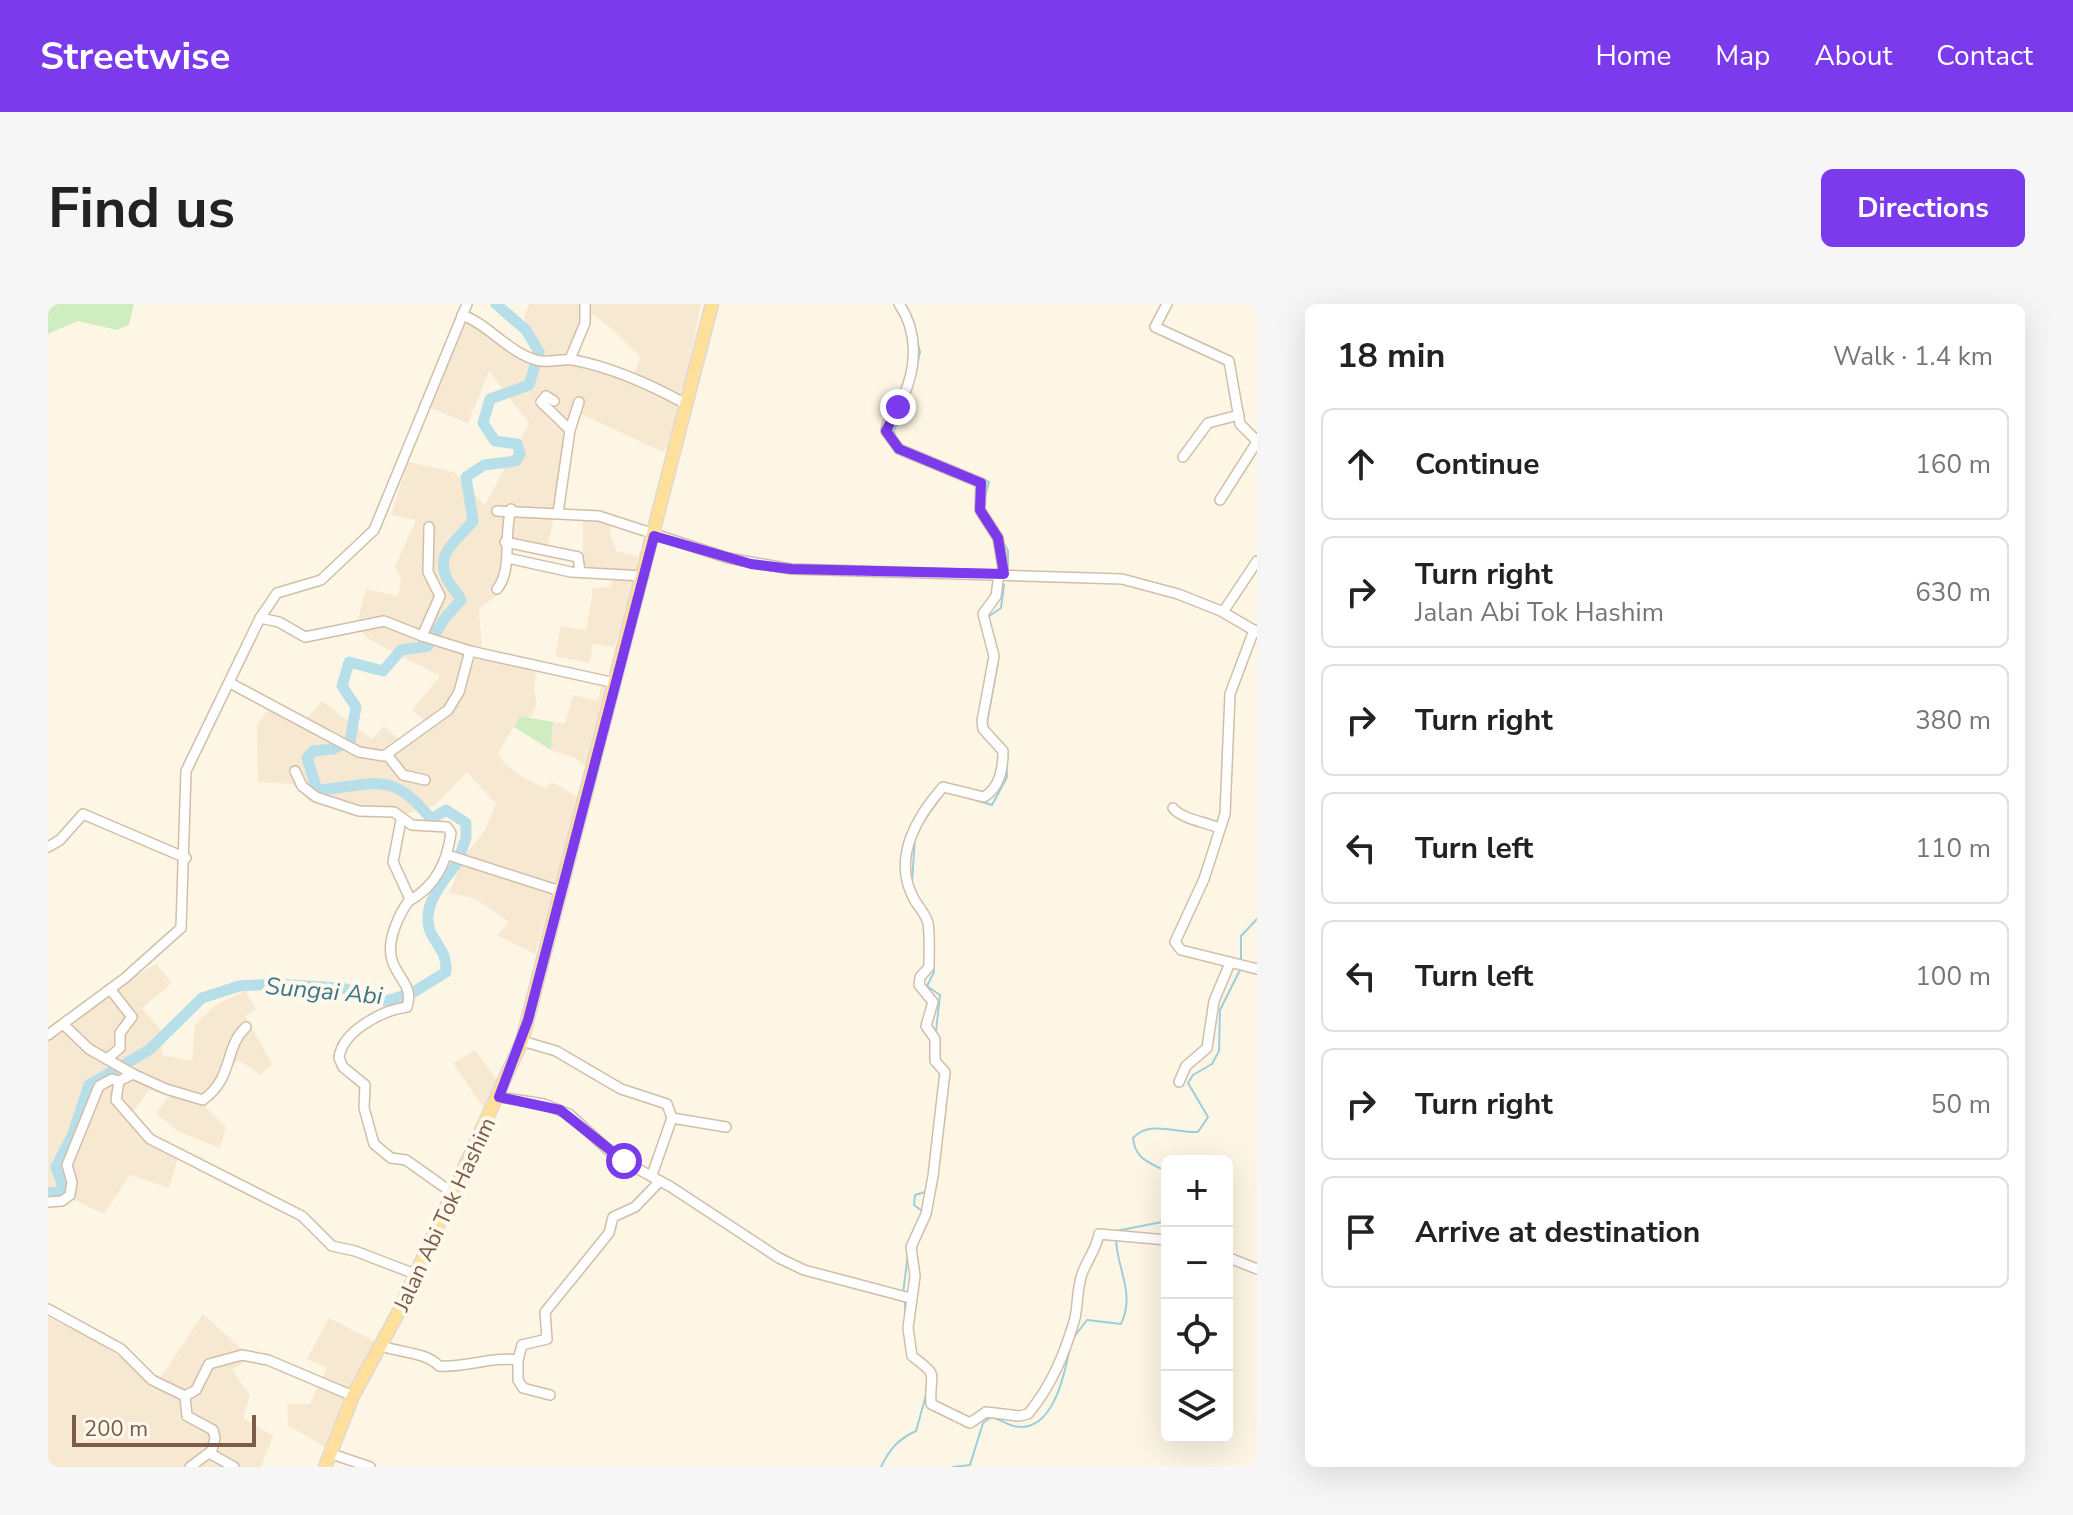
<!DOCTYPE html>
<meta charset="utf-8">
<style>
:root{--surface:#fff;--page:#f6f6f6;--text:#222;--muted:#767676;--line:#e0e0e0;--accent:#7c3aed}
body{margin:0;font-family:"Nunito Sans",sans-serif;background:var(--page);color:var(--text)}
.controls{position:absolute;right:24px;bottom:24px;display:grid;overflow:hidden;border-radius:12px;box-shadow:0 8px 32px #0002}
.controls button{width:72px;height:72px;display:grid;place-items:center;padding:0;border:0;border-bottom:2px solid var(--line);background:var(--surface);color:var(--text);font:40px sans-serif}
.scale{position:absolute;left:24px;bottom:20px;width:184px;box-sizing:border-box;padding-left:8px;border:4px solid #7a5c47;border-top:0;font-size:22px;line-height:28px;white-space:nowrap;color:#7a5c47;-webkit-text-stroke:6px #fff9ed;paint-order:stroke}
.stop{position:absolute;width:24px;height:24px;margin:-18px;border:6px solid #7c3aed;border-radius:50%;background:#fff}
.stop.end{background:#7c3aed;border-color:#fff;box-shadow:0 2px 8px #0008}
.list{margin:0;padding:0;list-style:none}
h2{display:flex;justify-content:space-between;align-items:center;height:104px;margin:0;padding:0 32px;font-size:34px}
h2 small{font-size:26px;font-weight:400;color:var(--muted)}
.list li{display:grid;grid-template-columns:52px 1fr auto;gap:24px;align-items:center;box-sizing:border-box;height:112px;margin:0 16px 16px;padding:0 16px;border:2px solid var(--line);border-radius:12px}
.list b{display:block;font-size:30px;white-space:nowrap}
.list p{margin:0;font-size:26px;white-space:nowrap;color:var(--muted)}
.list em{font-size:26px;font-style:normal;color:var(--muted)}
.icon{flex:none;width:44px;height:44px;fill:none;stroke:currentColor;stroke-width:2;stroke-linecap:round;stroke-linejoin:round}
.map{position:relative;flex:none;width:1209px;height:1163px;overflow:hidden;border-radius:12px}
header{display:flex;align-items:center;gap:48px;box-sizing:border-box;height:112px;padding:0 40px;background:var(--accent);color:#fff}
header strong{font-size:38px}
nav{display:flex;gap:44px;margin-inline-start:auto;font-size:28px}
.intro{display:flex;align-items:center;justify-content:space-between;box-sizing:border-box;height:192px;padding:0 48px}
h1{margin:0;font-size:56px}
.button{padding:20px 36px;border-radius:12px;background:var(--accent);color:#fff;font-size:28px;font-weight:700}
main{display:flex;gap:48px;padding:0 48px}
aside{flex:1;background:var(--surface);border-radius:12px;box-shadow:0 8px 32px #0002}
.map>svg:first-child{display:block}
</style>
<header>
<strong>Streetwise</strong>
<nav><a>Home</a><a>Map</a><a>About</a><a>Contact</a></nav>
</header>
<div class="intro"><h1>Find us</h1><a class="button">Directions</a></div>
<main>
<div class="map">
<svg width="1209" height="1163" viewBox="0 0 1209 1163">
<rect width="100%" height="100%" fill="#fef6e4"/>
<!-- residential -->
<g fill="#f7e8d2" fill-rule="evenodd">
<path d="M481,0H653L627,133L615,148L533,110L526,125L498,249L463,242L461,267L453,288L431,305L434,346L488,364L486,387L489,399L483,413H472L450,449L457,460L475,473L498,485L504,478L532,494L487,650L449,631L461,618L426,594L401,589L416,552L436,528L448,500L419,468L386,502L353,511L262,498L244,480L210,478L209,422L223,401L259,414L274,397L324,435L336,422L352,436L378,418L364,406L392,372L322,336L308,322L318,285L350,292L353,275L347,263L368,216L343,211L360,158L406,168L437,201L481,119L441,67L420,119L380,103L416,18L494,53L489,35L476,14ZM545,11L563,24L592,53L585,74L526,52L530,35Z"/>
<polygon points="535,214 563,216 562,229 568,247 590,253 580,306 566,343 545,340 541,359 507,352 513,322 538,326 545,284 563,283 564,273 535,271"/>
<polygon points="554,378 564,380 540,464 527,454 503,446 505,418 517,420 525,391 550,397"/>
<polygon points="108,660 124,679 94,704 112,725 114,751 144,757 147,721 169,700 197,687 208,705 197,712 224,760 212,771 191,756 175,769 155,800 178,823 172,844 128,826 108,809 121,792 101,786 82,812 89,822 132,847 121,884 82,871 56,910 0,884 0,735 61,689"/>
<polygon points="427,746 449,776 435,803 405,759"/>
<polygon points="155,1010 195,1046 196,1058 184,1066 202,1091 195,1114 225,1132 213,1163 0,1163 0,1013 39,1032 76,1055 105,1085"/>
<polygon points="281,1014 326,1037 278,1144 240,1121 239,1100 262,1100 279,1064 259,1055"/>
</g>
<!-- green -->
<g fill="#d0edc1">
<polygon points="0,0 86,0 81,21 69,26 30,17 0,30"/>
<polygon points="472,412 505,418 503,446 466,423"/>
</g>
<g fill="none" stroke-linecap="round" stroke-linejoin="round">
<!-- stream -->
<g stroke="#9ccfdd" stroke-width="2">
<polyline points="864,15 872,48 865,78"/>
<polyline points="848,134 846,127 857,99"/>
<polyline points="936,175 941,178 937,193"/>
<polyline points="942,213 960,247 960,263"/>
<polyline points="940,313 953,304 956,281"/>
<polyline points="939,418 950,358"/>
<polyline points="921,494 944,501 959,473 958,449"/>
<polyline points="873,521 895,490"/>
<polyline points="864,579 867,533"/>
<polyline points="1193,655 1193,632 1209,615"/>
<polyline points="885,659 886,668 879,682 892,691 888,727"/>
<path d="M1119,868C1102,858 1087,856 1085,834C1102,816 1127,829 1150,828L1160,813L1140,779L1145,771L1164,760L1171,747L1172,706L1192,666"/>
<polyline points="874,907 866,901 867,891 877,888"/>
<polyline points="1068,927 1119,917"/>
<polyline points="855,990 860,949"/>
<polyline points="857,996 857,1033"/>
<path d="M1026,1033L1039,1016L1073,1020C1088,988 1068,965 1068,933"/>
<path d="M833,1163C841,1146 850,1135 868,1127L878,1091"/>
<path d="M905,1163L922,1161L935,1119L943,1113C952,1115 958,1120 966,1122C1005,1131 1017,1069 1022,1043"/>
</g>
<!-- river -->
<g stroke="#b7dfea" stroke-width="11">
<path d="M412,551L418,534V519L398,506L383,515C342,464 327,482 269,486L259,454L265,447L285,445L302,437L308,403L294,382L301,358L335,367L353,346L380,342L396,315L413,296C410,290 406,286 402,280C383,251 409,237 425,217L418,173L436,161L468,157L472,150L469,140L447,137L435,119L442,95L481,81L491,48L478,26L448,0"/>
<path d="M0,889L11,888L15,882L8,863L25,830L41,781L101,746L154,694L191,682L226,680L294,684L338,697L364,689L398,668C399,653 393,645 385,633C369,606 394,579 409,559"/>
</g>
<!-- minor casing -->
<g stroke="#d1bea9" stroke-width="12">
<g id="minor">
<path d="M851,0C870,27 869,63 855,93C850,105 839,115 838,127L851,145L933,179L932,206L950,234L956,270"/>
<polyline points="1119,0 1107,23 1181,57 1192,120 1209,137"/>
<path d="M414,11C440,20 460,48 488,56C500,60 513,54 525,56C563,63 603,81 636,99"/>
<polyline points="522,55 537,19 537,0"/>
<polyline points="506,97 498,92 493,98 522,126 510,209"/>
<polyline points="522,126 531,98"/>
<polyline points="1135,153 1160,119 1191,111"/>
<polyline points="1172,196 1209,138"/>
<polyline points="449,207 551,212 680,254 743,265 1074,275 1130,290 1173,307 1209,328"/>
<polyline points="381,223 380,268 392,292 374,332 422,347 567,379"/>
<polyline points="457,238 530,253 532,268"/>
<polyline points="459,254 523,268 596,272"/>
<path d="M951,270L948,292L935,310L946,352L934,417L935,425L955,447C955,465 952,483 936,493L895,483C870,511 845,552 864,591C868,601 877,608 880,619C882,632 881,649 881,663L872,673L871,681L885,698L878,722L887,735V757L897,768L885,872L878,910L863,943L867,972L860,1024L864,1052C893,1074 881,1066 883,1100L922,1119L938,1108L971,1112L980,1110C1004,1081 1017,1049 1027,1014C1030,1000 1029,984 1034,970C1039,956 1048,946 1051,930L1119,936"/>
<path d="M449,285C465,266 455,232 463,205"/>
<polyline points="1175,308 1209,257"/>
<polyline points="212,314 231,318 257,333 336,317 374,332"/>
<polyline points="1206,326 1182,390 1177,510 1156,575 1127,638 1133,646 1209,665"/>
<polyline points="182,379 311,448 336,452 400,406 411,388 422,347"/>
<polyline points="340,452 355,471 377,476"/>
<path d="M247,467L254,482L268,493L311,507L346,508L364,521L399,523L403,529C399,558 388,582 361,597"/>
<path d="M1125,504C1134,515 1157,518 1171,524"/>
<path d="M353,516L345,558L362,595C351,610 338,637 344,656C349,674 366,682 359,703C335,706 294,727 291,754L295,763L317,781L316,804L326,840L343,854L358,856L406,890"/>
<polyline points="0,543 12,536 35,510 138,554"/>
<polyline points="400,551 512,587"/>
<polyline points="15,720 41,745 85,770"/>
<path d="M198,723C175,745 187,772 155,796L118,785L85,770L71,777L68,796L102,835L254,912L284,942L307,947L367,970"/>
<polyline points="0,731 77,674 133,624 138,467 212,314 229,289 273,276 326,226 419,0"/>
<polyline points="474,737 508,747 573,785 619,800 624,814"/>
<polyline points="59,755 72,744 72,729 84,713 62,685"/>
<polyline points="1131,778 1138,762 1159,744 1166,697 1182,659"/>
<polyline points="451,793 496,800 521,810 568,853 623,883 731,954 756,966 862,994"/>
<polyline points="604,871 624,814 678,823"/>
<polyline points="0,898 14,897 22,891 24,878 19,861 51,782 64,775 71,777"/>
<polyline points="1179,953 1209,965"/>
<polyline points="0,1005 73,1045 104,1076 137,1092"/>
<path d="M334,1042C353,1049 378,1048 391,1062C419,1064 443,1052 470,1056L474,1041L499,1035L497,1008L561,929L565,913L587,903L612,877"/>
<polyline points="470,1056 470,1076 475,1084 502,1091"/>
<polyline points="284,1150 322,1163"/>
<polyline points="142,1163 162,1148"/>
<polyline points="186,1163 163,1150 167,1134 165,1126 139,1112 137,1092 148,1086 161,1060 194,1051 220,1056 305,1092"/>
</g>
</g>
<!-- major casing -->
<g stroke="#dfd8d3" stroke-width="15">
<polyline id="major" points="277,1163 305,1092 349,1011 474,737 664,0"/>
</g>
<!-- minor -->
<use href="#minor" stroke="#fff" stroke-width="9"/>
<!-- major -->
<use href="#major" stroke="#ffe09b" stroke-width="12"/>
</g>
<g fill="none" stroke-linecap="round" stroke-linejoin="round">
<!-- route -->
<polyline stroke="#7c3aed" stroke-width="10" points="576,857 512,806 451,793 480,716 606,232 703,260 743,265 956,270 950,234 932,206 933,179 851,145 838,127 850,103"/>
</g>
<g text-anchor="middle" stroke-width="8" stroke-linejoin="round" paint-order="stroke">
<!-- street labels -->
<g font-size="22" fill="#7a5c47" stroke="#fff9ed">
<text transform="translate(396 910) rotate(-65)" y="8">Jalan Abi Tok Hashim</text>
</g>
<!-- water labels -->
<g font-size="24" font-style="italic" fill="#3b7787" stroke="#fff9ed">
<text transform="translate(276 687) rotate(5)" y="8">Sungai Abi</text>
</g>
</g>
</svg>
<div class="controls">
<button>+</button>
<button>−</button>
<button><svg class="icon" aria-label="locate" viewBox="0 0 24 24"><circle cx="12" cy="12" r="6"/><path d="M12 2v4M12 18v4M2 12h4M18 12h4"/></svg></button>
<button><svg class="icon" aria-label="layers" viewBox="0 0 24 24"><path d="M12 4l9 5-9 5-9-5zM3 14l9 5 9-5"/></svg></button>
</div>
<div class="scale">200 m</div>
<div class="stop" style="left:576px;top:857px"></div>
<div class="stop end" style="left:850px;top:103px"></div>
</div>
<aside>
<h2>18 min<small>Walk · 1.4 km</small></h2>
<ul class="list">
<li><svg class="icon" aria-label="ahead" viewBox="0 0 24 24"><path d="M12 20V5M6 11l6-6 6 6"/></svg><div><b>Continue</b></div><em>160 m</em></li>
<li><svg class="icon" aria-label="right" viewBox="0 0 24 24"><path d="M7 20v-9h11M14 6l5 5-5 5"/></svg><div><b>Turn right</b><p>Jalan Abi Tok Hashim</p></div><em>630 m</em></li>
<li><svg class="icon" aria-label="right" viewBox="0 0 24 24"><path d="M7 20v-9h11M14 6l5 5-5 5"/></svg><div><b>Turn right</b></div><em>380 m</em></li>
<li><svg class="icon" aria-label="left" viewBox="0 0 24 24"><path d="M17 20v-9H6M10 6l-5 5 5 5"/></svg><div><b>Turn left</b></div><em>110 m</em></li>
<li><svg class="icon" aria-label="left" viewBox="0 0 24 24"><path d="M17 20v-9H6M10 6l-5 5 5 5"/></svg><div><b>Turn left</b></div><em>100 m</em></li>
<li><svg class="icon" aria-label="right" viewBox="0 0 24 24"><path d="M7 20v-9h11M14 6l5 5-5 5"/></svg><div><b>Turn right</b></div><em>50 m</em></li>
<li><svg class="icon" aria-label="arrive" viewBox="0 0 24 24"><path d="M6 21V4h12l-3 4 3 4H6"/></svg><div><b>Arrive at destination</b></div></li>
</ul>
</aside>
</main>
